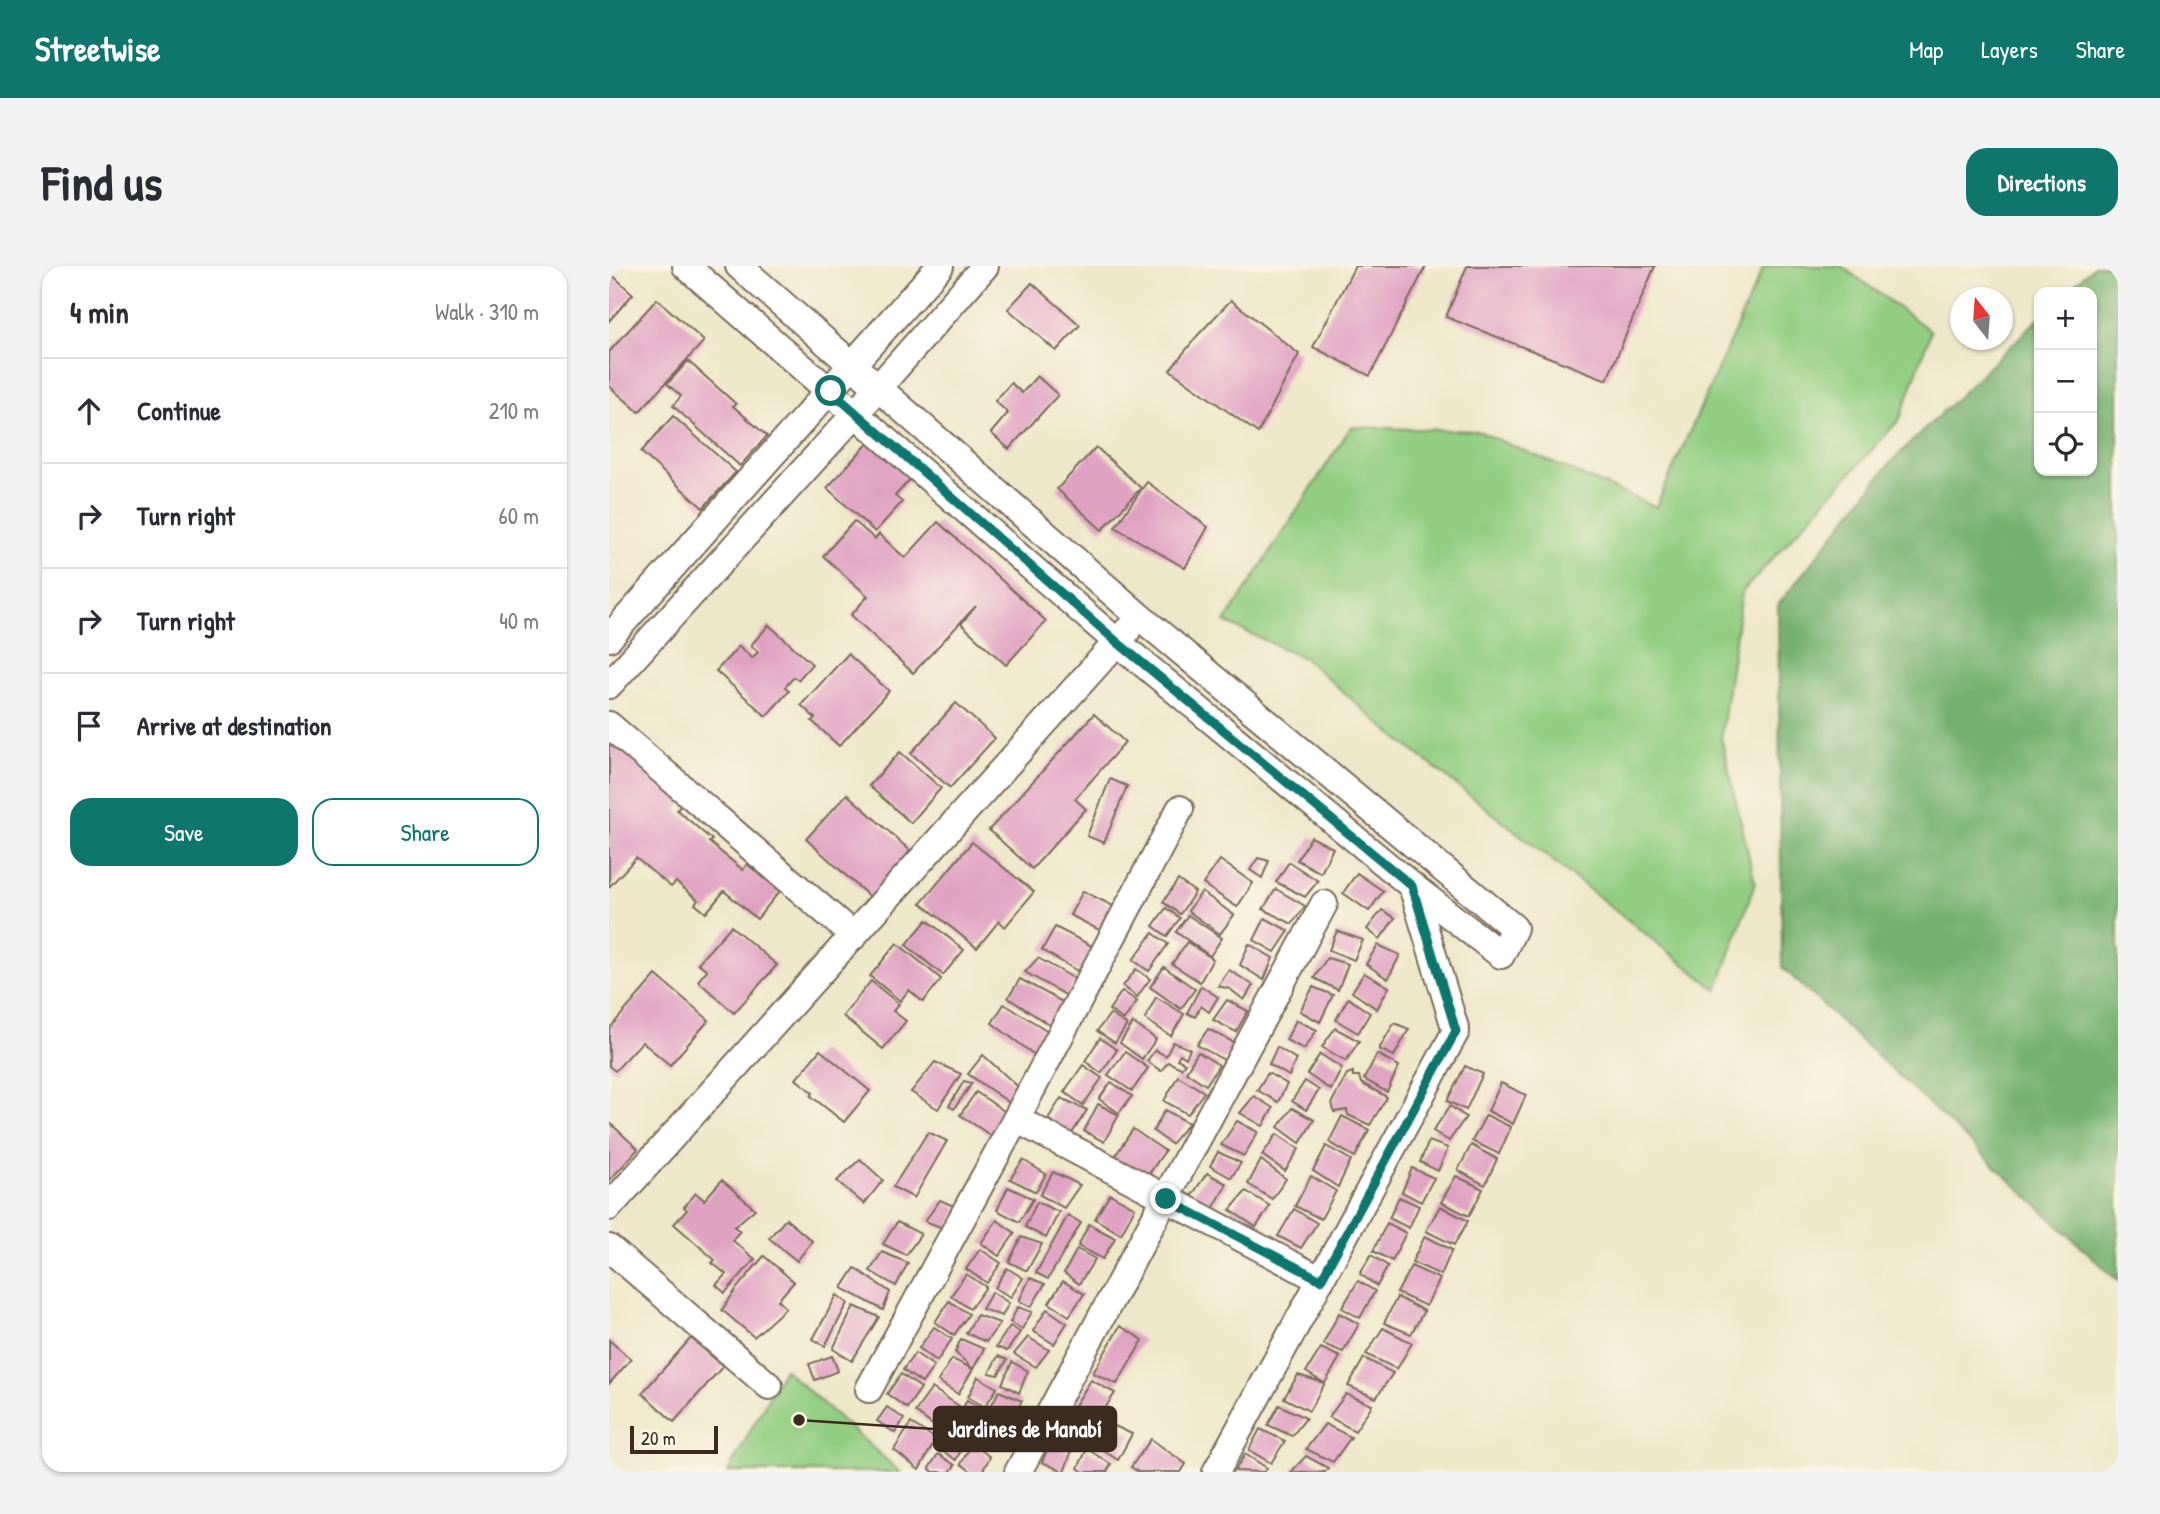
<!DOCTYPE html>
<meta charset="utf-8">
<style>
:root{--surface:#fff;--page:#f2f2f3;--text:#2b2b33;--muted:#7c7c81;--line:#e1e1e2;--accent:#0f766e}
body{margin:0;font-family:"Patrick Hand",sans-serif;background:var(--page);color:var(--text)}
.controls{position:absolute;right:21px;top:21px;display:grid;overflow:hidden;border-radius:14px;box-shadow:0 2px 5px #0004}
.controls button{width:63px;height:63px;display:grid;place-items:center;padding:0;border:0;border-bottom:2px solid var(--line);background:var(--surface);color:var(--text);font:35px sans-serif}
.compass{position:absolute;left:1341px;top:21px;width:63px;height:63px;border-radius:50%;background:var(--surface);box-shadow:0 2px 5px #0004;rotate:343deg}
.scale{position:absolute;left:21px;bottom:18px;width:88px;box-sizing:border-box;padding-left:7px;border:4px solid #3b2a1e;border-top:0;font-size:19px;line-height:24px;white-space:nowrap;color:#3b2a1e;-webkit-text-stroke:5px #fcf5e5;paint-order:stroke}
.stop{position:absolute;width:21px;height:21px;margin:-16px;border:5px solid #0f766e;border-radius:50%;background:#fff}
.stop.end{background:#0f766e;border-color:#fff;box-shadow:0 2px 7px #0008}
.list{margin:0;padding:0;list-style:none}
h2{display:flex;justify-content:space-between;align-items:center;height:91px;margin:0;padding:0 28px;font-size:30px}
h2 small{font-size:23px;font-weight:400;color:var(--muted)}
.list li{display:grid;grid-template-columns:46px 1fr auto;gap:21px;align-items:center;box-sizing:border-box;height:105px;padding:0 28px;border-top:2px solid var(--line)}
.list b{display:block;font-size:26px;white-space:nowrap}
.list em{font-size:23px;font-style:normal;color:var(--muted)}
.actions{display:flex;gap:14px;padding:21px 28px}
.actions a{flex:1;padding:16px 0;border:2px solid var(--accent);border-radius:21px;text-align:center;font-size:24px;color:var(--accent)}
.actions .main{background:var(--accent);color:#fff}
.icon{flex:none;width:38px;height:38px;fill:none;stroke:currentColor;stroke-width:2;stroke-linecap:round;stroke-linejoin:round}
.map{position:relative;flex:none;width:1509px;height:1206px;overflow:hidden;border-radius:21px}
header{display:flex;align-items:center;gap:42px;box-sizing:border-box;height:98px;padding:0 35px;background:var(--accent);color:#fff}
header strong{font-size:33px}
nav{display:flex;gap:38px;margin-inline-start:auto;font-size:24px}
.intro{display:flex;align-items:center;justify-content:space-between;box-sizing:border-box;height:168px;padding:0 42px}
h1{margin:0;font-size:49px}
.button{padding:18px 32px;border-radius:21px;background:var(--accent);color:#fff;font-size:24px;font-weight:700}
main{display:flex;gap:42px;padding:0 42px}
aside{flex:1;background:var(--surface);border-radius:21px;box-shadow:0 2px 5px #0004}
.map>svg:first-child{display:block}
</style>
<header>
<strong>Streetwise</strong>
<nav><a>Map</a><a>Layers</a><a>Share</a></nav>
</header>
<div class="intro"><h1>Find us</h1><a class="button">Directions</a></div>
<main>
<aside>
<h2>4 min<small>Walk · 310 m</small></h2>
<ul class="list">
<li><svg class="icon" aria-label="ahead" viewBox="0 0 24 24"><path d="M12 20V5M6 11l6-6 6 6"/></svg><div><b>Continue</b></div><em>210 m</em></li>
<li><svg class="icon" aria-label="right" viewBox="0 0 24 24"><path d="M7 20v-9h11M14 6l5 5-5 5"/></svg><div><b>Turn right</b></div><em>60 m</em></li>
<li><svg class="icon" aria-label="right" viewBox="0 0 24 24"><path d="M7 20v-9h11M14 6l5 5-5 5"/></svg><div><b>Turn right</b></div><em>40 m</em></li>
<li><svg class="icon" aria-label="arrive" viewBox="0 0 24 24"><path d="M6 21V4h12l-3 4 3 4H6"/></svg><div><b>Arrive at destination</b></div></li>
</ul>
<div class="actions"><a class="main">Save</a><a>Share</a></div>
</aside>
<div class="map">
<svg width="1509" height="1206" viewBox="0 0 1509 1206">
<rect width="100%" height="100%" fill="#fcf5e5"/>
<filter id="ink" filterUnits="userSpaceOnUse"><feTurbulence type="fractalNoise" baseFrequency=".0143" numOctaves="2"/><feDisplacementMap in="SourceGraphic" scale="14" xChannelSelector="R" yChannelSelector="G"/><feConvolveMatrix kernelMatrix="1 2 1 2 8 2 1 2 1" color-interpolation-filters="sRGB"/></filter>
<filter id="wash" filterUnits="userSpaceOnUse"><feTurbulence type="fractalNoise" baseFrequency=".00686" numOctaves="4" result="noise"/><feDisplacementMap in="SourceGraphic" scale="28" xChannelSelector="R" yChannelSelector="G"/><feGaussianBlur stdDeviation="1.57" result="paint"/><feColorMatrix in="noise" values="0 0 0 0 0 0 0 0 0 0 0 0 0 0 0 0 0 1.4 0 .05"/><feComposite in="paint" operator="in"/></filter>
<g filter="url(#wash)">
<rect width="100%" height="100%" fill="#eee7c9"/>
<!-- green -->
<g fill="#92cd81" stroke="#667c50" stroke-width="2">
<polygon points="1155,0 1232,0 1322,65 1291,153 1133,326 1112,471 1146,617 1108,724 783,468 695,392 616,356 742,161 869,165 1047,241"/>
<polygon points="175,1103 291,1206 119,1206"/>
</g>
<!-- forest -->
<polygon fill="#75b06f" stroke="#586d46" stroke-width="2" points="1485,0 1509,0 1509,1015 1173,701 1169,339 1282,196 1430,52 1430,205 1483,205 1483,26 1457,26"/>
<g id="blocks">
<!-- building -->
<g fill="#e0a2c3">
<polygon points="746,0 817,0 761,110 704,81"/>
<polygon points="858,0 1046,0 998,114 837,51"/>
<polygon points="0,6 24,28 0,55"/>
<polygon points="423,17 471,59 447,85 399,43"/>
<polygon points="48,33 95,75 30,146 0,120 0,86"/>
<polygon points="622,34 690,88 649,167 561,104 589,69"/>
<polygon points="79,95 127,138 124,140 158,170 131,200 64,140 72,130 58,118"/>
<polygon points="428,110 449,129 400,183 382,167 399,147 386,135 402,117 413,127"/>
<polygon points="64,150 127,206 94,242 32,186"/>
<polygon points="264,172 305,209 286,230 293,236 266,266 218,222"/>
<polygon points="487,181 532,222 493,264 448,223"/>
<polygon points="538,216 599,261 576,302 506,261"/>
<polygon points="245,255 266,273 270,268 296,292 329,256 437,355 397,399 352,358 367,340 304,407 242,349 259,330 214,290"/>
<polygon points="160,359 203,398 189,414 185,411 176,421 180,425 157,450 107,405 130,380 143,392 149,386 142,379"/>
<polygon points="239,388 280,425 230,480 203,455 206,452 192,439"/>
<polygon points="347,437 386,472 341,522 302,487"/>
<polygon points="485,448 516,476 466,533 477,543 423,603 380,564"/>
<polygon points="0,466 77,533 68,544 103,574 100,576 134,604 138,598 171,625 148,653 115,625 97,647 86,638 89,634 67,616 62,621 27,592 0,621"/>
<polygon points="291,486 332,522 302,557 260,520"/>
<polygon points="501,513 518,520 495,577 478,570"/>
<polygon points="238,528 305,588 264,634 197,573"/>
<polygon points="702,571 724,582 712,607 688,594"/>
<polygon points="363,576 425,626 396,661 390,655 368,682 312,637"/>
<polygon points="649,592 660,595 653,612 641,604"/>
<polygon points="611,594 644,617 628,641 594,618"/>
<polygon points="680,596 709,615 696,631 667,616"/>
<polygon points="748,607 774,625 760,645 734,627"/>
<polygon points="569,614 586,626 571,648 554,636"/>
<polygon points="667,623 696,640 683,658 654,643"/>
<polygon points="474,625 512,644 498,668 461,649"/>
<polygon points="593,626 625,649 611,668 579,645"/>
<polygon points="557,642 571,652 558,670 544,660"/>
<polygon points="773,644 786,652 771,673 758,663"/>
<polygon points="579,649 613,672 601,690 567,666"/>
<polygon points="656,652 680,665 666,686 645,674"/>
<polygon points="318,654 355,684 334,709 297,679"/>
<polygon points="122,660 168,699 125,747 89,715 98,704 89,697"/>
<polygon points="446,661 487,682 470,706 433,684"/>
<polygon points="728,665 754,674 745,694 720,684"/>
<polygon points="544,667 559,678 540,705 524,694"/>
<polygon points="578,676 604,693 591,716 563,698"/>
<polygon points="288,677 332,713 314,736 300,724 291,735 261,710"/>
<polygon points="640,678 664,692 655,714 631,699"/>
<polygon points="769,679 791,689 779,713 757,698"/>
<polygon points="429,692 468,714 458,730 416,706"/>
<polygon points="718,692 739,698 729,724 705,712"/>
<polygon points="555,701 586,723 572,743 541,721"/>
<polygon points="527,703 541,713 528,731 514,720"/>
<polygon points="620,704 644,719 635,734 621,723 609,720"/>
<polygon points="755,707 780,721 768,743 743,726"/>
<polygon points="47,709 100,754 61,799 33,776 6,805 0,800 0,763"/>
<polygon points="411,713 461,740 445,762 399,732"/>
<polygon points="262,715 290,738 284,745 297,755 274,783 234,750"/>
<polygon points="592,720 609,731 600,746 592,740 586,751 578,747"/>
<polygon points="704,721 724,729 711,756 691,745"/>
<polygon points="513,725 528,735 515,754 500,744"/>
<polygon points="547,731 575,748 562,770 536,753"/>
<polygon points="739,732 761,747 749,767 727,754"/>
<polygon points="618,734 639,745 627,766 604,754"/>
<polygon points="395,738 444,768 431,793 383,757"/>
<polygon points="501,748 518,759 506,777 488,765"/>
<polygon points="687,754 708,764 695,783 677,774"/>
<polygon points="524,757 547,773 533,793 511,777"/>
<polygon points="785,757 800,763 785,790 770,783"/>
<polygon points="726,762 750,775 737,795 713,781"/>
<polygon points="599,763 628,778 615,794 588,779"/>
<polygon points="491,772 508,784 492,807 476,795"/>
<polygon points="564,776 581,783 577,792 571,788 568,793 576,797 572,802 559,796 552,805 538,795 546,784 557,790"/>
<polygon points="668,781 687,793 680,810 660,798"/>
<polygon points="211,784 261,825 235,856 202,830 204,827 187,813"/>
<polygon points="516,786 539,802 523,825 499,809"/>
<polygon points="589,786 610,799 597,819 577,806"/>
<polygon points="711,788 733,802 722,824 698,808"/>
<polygon points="768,788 790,800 778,826 755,813"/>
<polygon points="374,789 416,827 405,840 359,808"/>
<polygon points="326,796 352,808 329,843 302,826"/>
<polygon points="474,799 493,812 474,839 455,826"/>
<polygon points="856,800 874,808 857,844 838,835"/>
<polygon points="744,806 744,810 750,810 752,817 778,831 761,859 739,849 738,844 725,846 723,836 738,808"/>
<polygon points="659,807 678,818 669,836 648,824"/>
<polygon points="569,810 595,826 579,848 555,835"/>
<polygon points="355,815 363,817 345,843 340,840"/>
<polygon points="696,815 710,824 697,844 683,835"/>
<polygon points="502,816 523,830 510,847 490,833"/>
<polygon points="892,817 917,829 904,858 879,845"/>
<polygon points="367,826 401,849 387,873 351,849"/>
<polygon points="645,830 664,842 654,860 631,847"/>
<polygon points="452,832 478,844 462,869 439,853"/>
<polygon points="489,838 510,849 495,876 475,865"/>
<polygon points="841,840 857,851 840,875 824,865"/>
<polygon points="683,842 705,854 691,877 669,861"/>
<polygon points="556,844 580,857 562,878 544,865"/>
<polygon points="877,849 902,861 890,888 863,875"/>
<polygon points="733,850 760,864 746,891 720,876"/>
<polygon points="628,855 649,866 635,890 612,879"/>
<polygon points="0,856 29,883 0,915"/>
<polygon points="524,863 556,885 535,915 504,893"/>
<polygon points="319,866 338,875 305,932 284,921"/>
<polygon points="668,868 690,883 676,905 653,889"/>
<polygon points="820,875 839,882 829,905 811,896"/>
<polygon points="862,879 888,893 876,919 849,904"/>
<polygon points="717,880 742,894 729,921 704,905"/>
<polygon points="609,886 632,897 622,912 601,900"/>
<polygon points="251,893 274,914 255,938 228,915"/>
<polygon points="414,894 437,908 427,926 401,913"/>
<polygon points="652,894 677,913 663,933 639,918"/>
<polygon points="803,902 825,912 812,936 793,926"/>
<polygon points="444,906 471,919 455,942 431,929"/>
<polygon points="598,907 618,918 601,948 581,932"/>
<polygon points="702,910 727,925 712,953 686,940"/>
<polygon points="847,910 874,923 860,950 832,936"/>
<polygon points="113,914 146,943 125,961 131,965 123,974 146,993 116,1027 107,1019 117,1008 103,997 106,994 65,958 78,944 75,941 87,927 95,934"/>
<polygon points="399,921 424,933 410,956 388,944"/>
<polygon points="637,925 661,940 647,961 621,944"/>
<polygon points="501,928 526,942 512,968 486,953"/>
<polygon points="790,931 810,940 800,962 780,952"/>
<polygon points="331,934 349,942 339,964 316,955"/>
<polygon points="428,936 450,946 437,972 416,961"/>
<polygon points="831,940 859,955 845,979 817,965"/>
<polygon points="685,943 708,957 692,982 669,970"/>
<polygon points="459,949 472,957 439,1013 427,1007"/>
<polygon points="177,953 203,975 188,995 160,972"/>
<polygon points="388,954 406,967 390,990 372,977"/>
<polygon points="288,956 312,968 297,989 274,978"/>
<polygon points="778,957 797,967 783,995 764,985"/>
<polygon points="480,958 506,972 494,993 469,980"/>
<polygon points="816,970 843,984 832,1009 803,996"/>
<polygon points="412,971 433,978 418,1005 400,996"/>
<polygon points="371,983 392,997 378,1017 357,1003"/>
<polygon points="468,983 486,993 470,1018 455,1007"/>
<polygon points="273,986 299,997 287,1020 261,1005"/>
<polygon points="762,989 779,1000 768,1020 751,1008"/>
<polygon points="155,990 185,1016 169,1034 177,1042 145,1071 113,1044 128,1022"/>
<polygon points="802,1000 831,1013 817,1040 788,1027"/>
<polygon points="246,1002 281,1026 274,1044 233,1022"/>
<polygon points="398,1002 414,1012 402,1031 386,1022"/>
<polygon points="357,1008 377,1021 361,1043 342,1030"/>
<polygon points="421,1012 436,1018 422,1041 410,1035"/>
<polygon points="454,1015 475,1028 460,1050 440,1037"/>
<polygon points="749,1015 766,1025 751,1052 733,1042"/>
<polygon points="383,1026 400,1037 393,1050 373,1043"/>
<polygon points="228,1029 239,1037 216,1080 204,1073"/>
<polygon points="788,1031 815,1045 802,1068 775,1057"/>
<polygon points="340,1035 360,1048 345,1069 326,1056"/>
<polygon points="245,1040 270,1051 243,1095 224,1083"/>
<polygon points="409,1041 423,1046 413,1063 401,1056"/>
<polygon points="438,1043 458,1057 445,1078 424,1065"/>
<polygon points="730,1047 750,1058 734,1086 714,1078"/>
<polygon points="368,1049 391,1057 377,1076 357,1067"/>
<polygon points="401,1060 411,1066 398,1085 387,1081"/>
<polygon points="511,1060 534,1074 508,1118 484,1107"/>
<polygon points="325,1061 343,1073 328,1095 310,1082"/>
<polygon points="774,1062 803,1077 788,1103 757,1088"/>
<polygon points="419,1071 440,1084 427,1101 405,1088"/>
<polygon points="82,1072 114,1100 65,1156 33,1127"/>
<polygon points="352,1073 375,1083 364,1103 346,1086"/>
<polygon points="0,1074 22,1093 0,1118"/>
<polygon points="712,1082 731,1091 700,1145 675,1132 689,1109 715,1117 697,1106"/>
<polygon points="306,1087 325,1100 313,1117 294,1104"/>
<polygon points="223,1090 229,1105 206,1114 200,1098"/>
<polygon points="389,1090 398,1094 389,1109 380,1107"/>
<polygon points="755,1092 784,1107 767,1132 739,1120"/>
<polygon points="343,1093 364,1103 349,1128 329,1115"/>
<polygon points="403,1096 419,1105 410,1127 393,1118"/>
<polygon points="292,1108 312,1122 298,1142 278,1128"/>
<polygon points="369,1111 388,1122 376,1141 359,1131"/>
<polygon points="482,1114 506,1127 489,1153 465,1141"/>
<polygon points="323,1122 350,1140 332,1165 306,1146"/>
<polygon points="390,1125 413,1135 399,1157 380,1144"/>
<polygon points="737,1128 763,1139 746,1165 720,1151"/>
<polygon points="358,1134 374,1143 367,1156 351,1148"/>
<polygon points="670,1139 697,1152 683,1170 659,1159"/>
<polygon points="278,1141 295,1153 286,1167 268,1155"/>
<polygon points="348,1151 366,1161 357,1178 340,1169 353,1182 347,1194 331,1183"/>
<polygon points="497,1156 523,1168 509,1194 483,1177"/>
<polygon points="302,1157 327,1173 310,1204 285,1184"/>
<polygon points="716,1158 742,1171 724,1196 697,1183"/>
<polygon points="651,1163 676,1175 662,1197 640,1184"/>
<polygon points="542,1173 577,1198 572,1206 529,1206 522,1201"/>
<polygon points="363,1177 381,1191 373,1206 363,1206 352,1198"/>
<polygon points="441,1177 462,1187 455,1206 433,1196"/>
<polygon points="478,1183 502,1198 498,1206 474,1206 469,1202"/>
<polygon points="329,1188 346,1199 341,1206 324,1206 320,1202"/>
<polygon points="636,1188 658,1202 655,1206 626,1205"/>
<polygon points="697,1190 719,1202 716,1206 682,1206"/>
</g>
</g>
</g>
<g filter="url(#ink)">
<use href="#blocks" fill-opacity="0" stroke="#7a6c5a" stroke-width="2"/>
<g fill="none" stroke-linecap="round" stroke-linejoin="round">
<!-- street casing -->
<g stroke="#7a6c5a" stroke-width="30">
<g id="street">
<polyline points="77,0 508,376 803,620 892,689 905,662 531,351 130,0"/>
<polyline points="0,372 331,0"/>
<polyline points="0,419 247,147 376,0"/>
<polyline points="0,459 245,670"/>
<polyline points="407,853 712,1014"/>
<polyline points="0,941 518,365"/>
<polyline points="0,982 160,1120"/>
<polyline points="260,1123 407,853 571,543"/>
<polyline points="409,1206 715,638"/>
<polyline points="607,1206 847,765 803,620"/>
</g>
</g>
<!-- street -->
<use href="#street" stroke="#fff" stroke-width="26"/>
</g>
</g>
<g fill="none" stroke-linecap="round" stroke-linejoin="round" filter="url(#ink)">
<!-- route -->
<polyline stroke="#0f766e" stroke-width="9" points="222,125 508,376 803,620 847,765 712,1014 557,933"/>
</g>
<!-- callouts -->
<path fill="none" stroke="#3b2a1e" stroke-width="2.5" d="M190 1154L325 1163"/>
<circle fill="#3b2a1e" stroke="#fcf5e5" stroke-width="2.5" cx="190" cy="1154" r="7"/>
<rect fill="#3b2a1e" stroke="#3b2a1e" stroke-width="2.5" x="325" y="1141" width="182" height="44" rx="7"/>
<g font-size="23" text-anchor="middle" font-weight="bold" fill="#fff">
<text x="416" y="1171">Jardines de Manabí</text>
</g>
</svg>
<div class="controls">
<button>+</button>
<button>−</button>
<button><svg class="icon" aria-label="locate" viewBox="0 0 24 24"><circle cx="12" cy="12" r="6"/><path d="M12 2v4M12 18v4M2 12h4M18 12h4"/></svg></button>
</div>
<svg class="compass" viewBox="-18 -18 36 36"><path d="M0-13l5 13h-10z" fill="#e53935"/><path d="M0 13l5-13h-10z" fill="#7c7c81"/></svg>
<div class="scale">20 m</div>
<div class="stop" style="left:222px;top:125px"></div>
<div class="stop end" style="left:557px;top:933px"></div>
</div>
</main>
